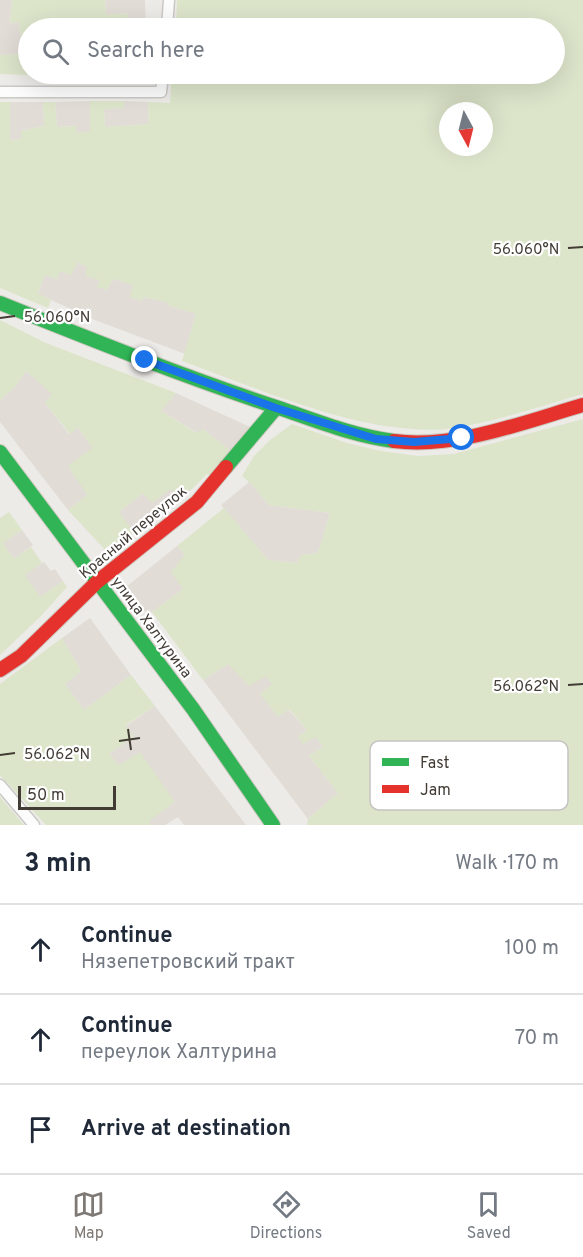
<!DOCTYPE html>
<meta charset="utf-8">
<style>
:root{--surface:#fff;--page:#f6f6f7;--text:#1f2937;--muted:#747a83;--line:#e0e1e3;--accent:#7e7974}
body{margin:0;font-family:Overpass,sans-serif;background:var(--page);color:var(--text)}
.compass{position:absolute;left:439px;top:102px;width:54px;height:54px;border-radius:50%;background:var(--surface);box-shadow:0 6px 24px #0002;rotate:173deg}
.scale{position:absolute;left:18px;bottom:15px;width:98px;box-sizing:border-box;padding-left:6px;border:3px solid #423c35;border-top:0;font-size:16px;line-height:21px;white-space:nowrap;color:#423c35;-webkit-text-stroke:4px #fff;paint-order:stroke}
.stop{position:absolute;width:18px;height:18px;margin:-14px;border:4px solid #1a73e8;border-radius:50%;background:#fff}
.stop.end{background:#1a73e8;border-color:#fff;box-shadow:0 2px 6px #0008}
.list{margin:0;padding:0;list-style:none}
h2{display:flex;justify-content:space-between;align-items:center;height:78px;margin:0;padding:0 24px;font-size:26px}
h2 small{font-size:20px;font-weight:400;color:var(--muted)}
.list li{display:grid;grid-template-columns:39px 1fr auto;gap:18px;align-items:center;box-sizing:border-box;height:90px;padding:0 24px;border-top:2px solid var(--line)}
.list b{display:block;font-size:22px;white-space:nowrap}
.list p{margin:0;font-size:20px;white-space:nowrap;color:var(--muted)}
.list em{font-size:20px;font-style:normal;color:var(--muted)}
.icon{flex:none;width:33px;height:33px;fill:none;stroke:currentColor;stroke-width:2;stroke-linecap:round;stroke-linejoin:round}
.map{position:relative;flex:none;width:583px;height:825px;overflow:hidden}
.search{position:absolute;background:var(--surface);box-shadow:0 6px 24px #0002;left:18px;right:18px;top:18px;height:66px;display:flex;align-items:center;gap:15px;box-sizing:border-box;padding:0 21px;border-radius:33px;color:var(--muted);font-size:22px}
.sheet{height:348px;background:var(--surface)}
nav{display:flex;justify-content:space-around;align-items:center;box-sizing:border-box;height:84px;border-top:2px solid var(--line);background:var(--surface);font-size:16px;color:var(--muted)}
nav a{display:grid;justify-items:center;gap:3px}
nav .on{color:var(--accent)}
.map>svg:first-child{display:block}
</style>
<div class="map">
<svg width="583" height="825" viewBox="0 0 583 825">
<rect width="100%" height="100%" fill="#edebe8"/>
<!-- residential -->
<g fill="#e1dcd5">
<polygon points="0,0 12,0 10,23 19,22 23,54 0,55"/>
<polygon points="105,0 145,0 146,28 128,28 127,13 106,15"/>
<polygon points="90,101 90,132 76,133 75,126 57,127 55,102"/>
<polygon points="124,101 148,102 149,124 105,127 104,108 124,108"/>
<polygon points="10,102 43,102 44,126 21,131 21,139 10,140"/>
<polygon points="77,262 88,267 100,280 98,286 107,290 113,279 134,285 131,297 141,301 143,297 168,302 167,305 196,314 185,354 95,320 38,294 45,274 57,279 59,271"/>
<polygon points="26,371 53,394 45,403 69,434 77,426 92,448 87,495 68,510 0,422 0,400 15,387"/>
<polygon points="176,393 250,427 233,453 203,429 198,433 161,411"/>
<polygon points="249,482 269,505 330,513 318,553 301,555 297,563 268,560 221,505"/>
<polygon points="171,489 179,499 134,532 118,513 143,493"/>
<polygon points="22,530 33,545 14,559 3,543"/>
<polygon points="177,546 185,555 183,589 148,615 126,587"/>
<polygon points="44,562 51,571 55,569 63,581 40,597 24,575"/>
<polygon points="90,618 131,675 84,710 65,684 81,671 62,638"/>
<polygon points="228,664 266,676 273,684 261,694 278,717 288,709 307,730 298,737 316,736 323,747 309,756 338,793 308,819 203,680"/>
<polygon points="155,706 246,825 184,825 178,817 165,825 151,825 148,821 175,802 119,765 109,754 133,737 126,726"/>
</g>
<!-- green -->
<g fill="#dce5ca" fill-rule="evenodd">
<polygon points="12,0 105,0 106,15 127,13 128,28 28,28 28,74 109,74 76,77 0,74 0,55 23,54 19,22 10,23"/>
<path d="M177,0H583V394C538,407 492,423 446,429C431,431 415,429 400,428C327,420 251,386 182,361L196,314L167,305V302L144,297L141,301L130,297L133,285L113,279L107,290L97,287L100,280L85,276L87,267L78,262L71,275L60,271L57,279L45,275L38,293L51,300L48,308L0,288V102H10V140L21,139V131L44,126L43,102H55L57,127L76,126V133L90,131V101H124V108L104,109L105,127L149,124L148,102L170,103L172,74H554V28H176ZM448,111H484V147H448Z"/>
<polygon points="0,320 46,343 176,393 161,411 197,433 203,429 233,453 222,461 210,475 207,474 192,489 179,499 171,489 152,503 143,493 119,512 134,532 108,553 68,510 87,495 68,466 92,448 78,427 70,434 45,403 52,394 26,371 15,387 0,400"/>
<polygon points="583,419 583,825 307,825 308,819 338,793 309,756 323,747 316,737 303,744 298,737 307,730 289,709 278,717 260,694 272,684 266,676 249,686 228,664 203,680 152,612 183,589 171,572 185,555 177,546 224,508 268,560 297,563 301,555 318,553 330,513 269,505 249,482 242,476 254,456 270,440 292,424 347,443 381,451 418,456 454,454"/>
<polygon points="9,512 22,530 3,543 14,559 31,547 42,563 25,575 40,597 63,581 67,587 40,617 0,655 0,518"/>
<polygon points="62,638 81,671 65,684 84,710 131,675 155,706 126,725 133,737 109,754 119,765 140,752 175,802 149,821 151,825 46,825 0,775 0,684"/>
<polygon points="0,797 24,825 0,825"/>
</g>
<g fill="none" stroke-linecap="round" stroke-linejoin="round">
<!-- street casing -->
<g stroke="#cbc9c6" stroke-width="13">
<g id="street">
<polyline points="167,28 169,0"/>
<polyline points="0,92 161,92 163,74"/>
<polyline points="0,785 34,825"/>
</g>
</g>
<!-- fast casing -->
<g stroke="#ccc7bf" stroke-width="16">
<g id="fast">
<path d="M0,303C92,340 185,377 279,408C317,421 354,436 394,441"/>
<polyline points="0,452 193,709 273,825"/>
<polyline points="226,467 276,408"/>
</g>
</g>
<!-- jam casing -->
<g stroke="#ccc7bf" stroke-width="16">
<g id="jam">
<path d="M394,441C456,449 524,422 583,405"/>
<polyline points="0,670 21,656 97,582 197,502 226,467"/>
</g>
</g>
<!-- street -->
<use href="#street" stroke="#fcfcfc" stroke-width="10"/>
<!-- fast -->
<use href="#fast" stroke="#30b455" stroke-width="14"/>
<!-- jam -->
<use href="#jam" stroke="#e5322d" stroke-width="14"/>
</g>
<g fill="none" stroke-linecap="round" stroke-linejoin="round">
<!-- route -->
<polyline stroke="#1a73e8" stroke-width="8" points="145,360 276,408 376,439 414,442 462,438"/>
</g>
<!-- ticks -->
<path fill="none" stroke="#423c35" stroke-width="2" d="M568,248L583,247M0,318L15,316M568,685L583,684M128,729L131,750M119,741L140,738M0,755L15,753"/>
<g text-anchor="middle" stroke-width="4.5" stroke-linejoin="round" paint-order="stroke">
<!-- street labels -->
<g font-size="15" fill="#423c35" stroke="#fff">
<text transform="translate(133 532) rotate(-40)" y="5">Красный переулок</text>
<text transform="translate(152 627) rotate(53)" y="5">улица Халтурина</text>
</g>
</g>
<!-- legend -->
<rect x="370" y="741" width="198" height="69" rx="9" fill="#fff" stroke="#c6c4c2" stroke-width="1.5"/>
<rect x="382" y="758" width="27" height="8" fill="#30b455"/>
<rect x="382" y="785" width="27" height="8" fill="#e5322d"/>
<g font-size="16" fill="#423c35">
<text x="420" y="768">Fast</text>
<text x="420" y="795">Jam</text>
</g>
<g font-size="15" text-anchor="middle" fill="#423c35" stroke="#fff" stroke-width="4.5" stroke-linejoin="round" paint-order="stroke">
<text x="526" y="254">56.060°N</text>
<text x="57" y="322">56.060°N</text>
<text x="526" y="691">56.062°N</text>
<text x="57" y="759">56.062°N</text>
</g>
</svg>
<svg class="compass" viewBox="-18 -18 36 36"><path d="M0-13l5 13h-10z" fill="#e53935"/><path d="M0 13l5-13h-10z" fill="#747a83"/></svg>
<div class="scale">50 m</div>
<div class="stop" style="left:462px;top:438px"></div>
<div class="stop end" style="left:145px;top:360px"></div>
<div class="search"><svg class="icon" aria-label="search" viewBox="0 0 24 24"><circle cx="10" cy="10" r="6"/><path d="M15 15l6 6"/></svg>Search here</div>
</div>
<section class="sheet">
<h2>3 min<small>Walk · 170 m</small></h2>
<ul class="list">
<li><svg class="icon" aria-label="ahead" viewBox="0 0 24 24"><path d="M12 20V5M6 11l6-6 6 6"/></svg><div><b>Continue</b><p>Нязепетровский тракт</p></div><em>100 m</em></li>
<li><svg class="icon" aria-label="ahead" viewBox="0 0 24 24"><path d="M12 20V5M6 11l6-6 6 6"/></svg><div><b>Continue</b><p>переулок Халтурина</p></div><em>70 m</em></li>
<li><svg class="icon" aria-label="arrive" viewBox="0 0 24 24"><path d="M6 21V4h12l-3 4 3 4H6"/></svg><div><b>Arrive at destination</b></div></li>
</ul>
</section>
<nav>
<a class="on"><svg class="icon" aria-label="map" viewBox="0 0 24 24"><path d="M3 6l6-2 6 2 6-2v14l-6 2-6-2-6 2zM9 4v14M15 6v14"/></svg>Map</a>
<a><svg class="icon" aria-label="directions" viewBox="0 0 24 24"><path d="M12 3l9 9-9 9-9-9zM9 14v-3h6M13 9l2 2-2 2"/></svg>Directions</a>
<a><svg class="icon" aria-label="saved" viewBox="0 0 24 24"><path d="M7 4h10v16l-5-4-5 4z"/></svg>Saved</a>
</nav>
